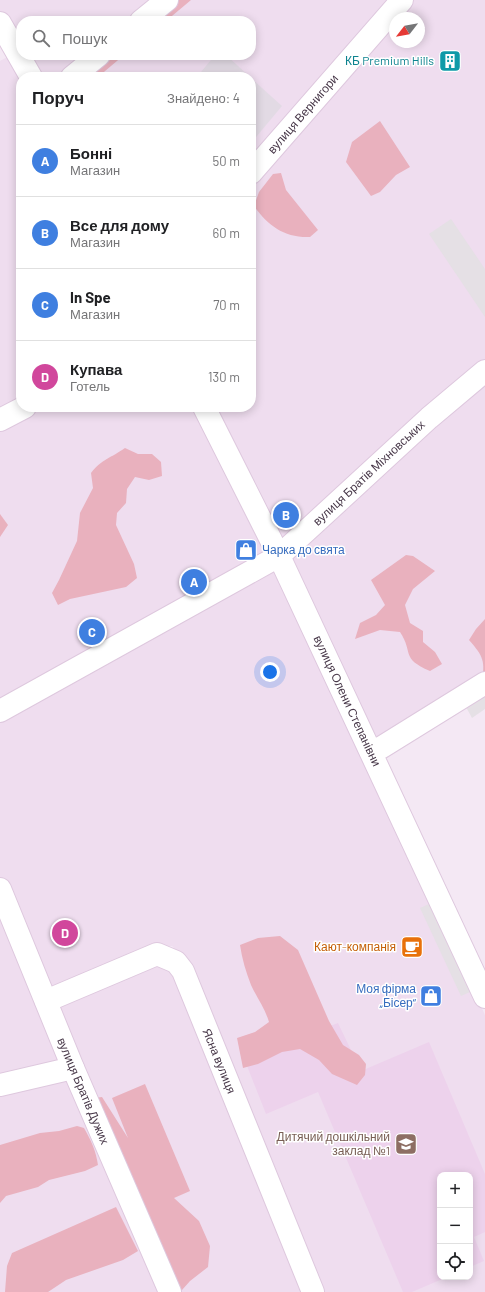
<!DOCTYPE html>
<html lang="uk">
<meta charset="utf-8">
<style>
:root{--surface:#fff;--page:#f2f2f2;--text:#202124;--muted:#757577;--line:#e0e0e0;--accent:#1a73e8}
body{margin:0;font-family:Barlow,sans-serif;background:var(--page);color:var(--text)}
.controls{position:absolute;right:12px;bottom:12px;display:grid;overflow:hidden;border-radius:8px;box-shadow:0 2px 10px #0003}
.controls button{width:36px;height:36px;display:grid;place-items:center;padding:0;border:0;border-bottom:1px solid var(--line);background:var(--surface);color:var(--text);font:20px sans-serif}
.compass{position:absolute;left:389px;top:12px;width:36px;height:36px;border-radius:50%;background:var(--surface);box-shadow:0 2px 10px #0003;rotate:239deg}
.you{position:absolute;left:270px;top:672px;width:14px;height:14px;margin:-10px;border:3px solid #fff;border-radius:50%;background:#1a73e8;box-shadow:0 0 0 6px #1a73e833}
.badge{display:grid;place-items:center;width:26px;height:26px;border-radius:50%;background:var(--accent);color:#fff;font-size:13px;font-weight:700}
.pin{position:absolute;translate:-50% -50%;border:2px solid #fff;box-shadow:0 1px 4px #0006}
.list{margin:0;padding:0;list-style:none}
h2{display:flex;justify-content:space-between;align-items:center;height:52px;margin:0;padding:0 16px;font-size:17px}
h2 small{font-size:13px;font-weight:400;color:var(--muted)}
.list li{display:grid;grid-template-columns:26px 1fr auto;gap:12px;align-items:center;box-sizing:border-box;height:72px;padding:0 16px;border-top:1px solid var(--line)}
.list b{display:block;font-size:15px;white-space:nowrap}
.list p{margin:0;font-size:13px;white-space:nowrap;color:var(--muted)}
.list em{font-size:13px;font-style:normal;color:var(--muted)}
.icon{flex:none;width:22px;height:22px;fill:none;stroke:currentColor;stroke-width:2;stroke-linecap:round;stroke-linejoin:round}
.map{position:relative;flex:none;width:485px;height:1292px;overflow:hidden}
.search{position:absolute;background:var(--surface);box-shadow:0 2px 10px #0003;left:16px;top:16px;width:240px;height:44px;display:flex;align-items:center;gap:10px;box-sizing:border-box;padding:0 14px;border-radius:16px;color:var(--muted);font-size:15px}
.panel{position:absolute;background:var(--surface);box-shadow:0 2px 10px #0003;left:16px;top:72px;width:240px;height:340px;border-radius:16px}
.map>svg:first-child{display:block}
</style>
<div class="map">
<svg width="485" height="1292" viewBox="0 0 485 1292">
<rect width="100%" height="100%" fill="#f4e8f4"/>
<!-- residential -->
<g fill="#efddef" fill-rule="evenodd">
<polygon points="0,0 157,0 131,21 21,21 21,54 0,17"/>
<path d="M176,0H485V367L279,549L207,407H251V77H81L108,55H251V21H150ZM395,18H419V42H395Z"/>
<polygon points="22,55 89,55 62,77 34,77"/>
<polygon points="9,56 21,78 21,406 0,417 0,61"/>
<polygon points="485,379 485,676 383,740 370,740 285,558"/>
<path d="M36,407H198L278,565L485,1015V1292H318L181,955L172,946H158L49,991L0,878V426ZM440,1175H470V1277H440Z"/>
<polygon points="0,904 65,1064 0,1081"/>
<polygon points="151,962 177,970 308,1292 0,1292 0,1092 81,1074 52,1005"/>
</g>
<!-- industrial -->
<g fill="#e2dae4">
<polygon points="215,55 226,55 250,77 204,77 201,72"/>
<polygon points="251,78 282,106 251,143"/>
</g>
<!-- education -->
<polygon fill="#edd2ec" points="288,1022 302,1037 338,1023 361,1071 429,1042 485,1174 485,1232 474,1237 484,1261 470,1267 470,1175 440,1175 440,1277 447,1277 412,1292 403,1292 318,1092 266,1114 238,1043"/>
<!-- green -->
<g fill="#e9b1be">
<polygon points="173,0 191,0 166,21 147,21"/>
<polygon points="105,55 124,55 98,77 78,77"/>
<polygon points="380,121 410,167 396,175 380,192 371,196 346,162 352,142"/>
<path d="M281,173L286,190L318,230L310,237C285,238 268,226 254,206L259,192L273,174Z"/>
<path d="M125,448L138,454H152L161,462L162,476L149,480L135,477L127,489L126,503L117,513L116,525L134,564L137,578L126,587L70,599L58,605L52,593L59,580L77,541L80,513L93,488L91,473C102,459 111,458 125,448Z"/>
<polygon points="0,514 8,525 0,537"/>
<path d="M406,555L413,556L435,571L413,589L405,605L410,623L423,631V642L435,652L442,664L430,671C400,658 414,653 400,632L380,630L355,639L360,623L376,615L385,605L371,580Z"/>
<path d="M485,619V682L482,683C485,661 484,657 469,640L476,629Z"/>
<path d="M280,936L298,950L329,1021L343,1045L359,1055L366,1064L365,1075L357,1085L332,1074L319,1060L300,1049L282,1052L258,1064L243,1068L237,1038L255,1032L269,1022C265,1008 257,998 251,985C246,972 242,959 240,945L258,938Z"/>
<polygon points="145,1084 190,1191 174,1198 199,1221 210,1246 208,1267 190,1281 182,1290 174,1291 94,1098 102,1097 128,1138 112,1098"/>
<path d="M77,1126L84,1128C91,1140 96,1151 98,1165L85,1171L49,1180L38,1187L6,1196L0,1203V1145L40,1133L59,1131Z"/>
<polygon points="116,1207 138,1251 123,1260 66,1280 48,1292 5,1292 7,1266 12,1253"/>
</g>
<!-- parking -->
<g fill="#e5e0e5">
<polygon points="451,219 485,269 485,317 429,234"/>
<polygon points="485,695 485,709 472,718 466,707"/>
<polygon points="429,904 470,992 461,996 420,908"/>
</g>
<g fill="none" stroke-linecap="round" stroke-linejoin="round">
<!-- minor casing -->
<g stroke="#dec8de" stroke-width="24">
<g id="minor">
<polyline points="141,21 167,0"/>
<polyline points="0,23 31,77"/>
<polyline points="72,77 99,55"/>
<polyline points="251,173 402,0"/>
<polyline points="204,407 279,556 485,997"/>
<polyline points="0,420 25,407"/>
<polyline points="0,711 279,556 429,418 485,371"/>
<polyline points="371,752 382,747 485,683"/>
<polyline points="0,889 73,1068 170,1292"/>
<polyline points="46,1001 157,954 176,962 183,971 313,1292"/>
<polyline points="0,1085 73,1068"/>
</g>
</g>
<!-- minor -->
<use href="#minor" stroke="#fff" stroke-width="22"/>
</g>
<!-- icons -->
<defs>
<g id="building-square" transform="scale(1.15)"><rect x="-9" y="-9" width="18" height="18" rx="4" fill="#0f9aa8" stroke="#fff"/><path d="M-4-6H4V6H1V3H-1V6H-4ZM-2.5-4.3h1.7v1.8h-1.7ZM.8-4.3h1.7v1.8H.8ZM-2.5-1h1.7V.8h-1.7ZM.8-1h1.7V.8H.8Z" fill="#fff"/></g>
<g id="shop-square" transform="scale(1.15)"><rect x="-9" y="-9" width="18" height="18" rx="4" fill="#3f7fe0" stroke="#fff"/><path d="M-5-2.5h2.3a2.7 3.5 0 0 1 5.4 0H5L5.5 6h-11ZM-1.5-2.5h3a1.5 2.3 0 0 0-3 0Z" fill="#fff"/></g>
<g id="cafe-square" transform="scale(1.15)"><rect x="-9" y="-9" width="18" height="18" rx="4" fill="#e8710a" stroke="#fff"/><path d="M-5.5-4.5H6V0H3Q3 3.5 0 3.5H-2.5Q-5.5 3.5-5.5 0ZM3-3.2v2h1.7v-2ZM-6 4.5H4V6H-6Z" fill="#fff"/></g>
<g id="school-square" transform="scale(1.15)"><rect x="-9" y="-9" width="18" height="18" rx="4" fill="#8d6e63" stroke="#fff"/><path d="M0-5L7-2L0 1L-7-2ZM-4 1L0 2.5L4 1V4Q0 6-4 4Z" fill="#fff"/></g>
</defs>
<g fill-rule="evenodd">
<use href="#building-square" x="450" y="61"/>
<use href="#shop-square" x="246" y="550"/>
<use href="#cafe-square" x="412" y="947"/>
<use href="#shop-square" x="431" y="996"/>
<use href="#school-square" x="406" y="1144"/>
</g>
<g text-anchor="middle" stroke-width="3" stroke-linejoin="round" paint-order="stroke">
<!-- culture labels -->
<g font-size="12" fill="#0d838f" stroke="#fff" text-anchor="end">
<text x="434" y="65">КБ Premium Hills</text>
</g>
<!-- street labels -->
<g font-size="12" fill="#473748" stroke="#fff">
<text transform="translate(303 114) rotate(-49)" y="4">вулиця Вернигори</text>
<text transform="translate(369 473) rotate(-43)" y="4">вулиця Братів Міхновських</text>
<text transform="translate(347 701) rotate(65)" y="4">вулиця Олени Степанівни</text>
<text transform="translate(219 1061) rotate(68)" y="4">Ясна вулиця</text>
<text transform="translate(83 1091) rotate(67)" y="4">вулиця Братів Дужих</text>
</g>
<!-- shop labels -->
<g font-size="12" fill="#366cbe" stroke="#fff" text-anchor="start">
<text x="262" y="554">Чарка до свята</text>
<text x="416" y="993" text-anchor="end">Моя фірма<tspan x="416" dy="14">„Бісер“</tspan></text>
</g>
<!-- food labels -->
<g font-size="12" fill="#c56008" stroke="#fff" text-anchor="end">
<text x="396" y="951">Кают-компанія</text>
</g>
<!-- education labels -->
<g font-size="12" fill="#785e54" stroke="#fff" text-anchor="end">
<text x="390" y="1141">Дитячий дошкільний<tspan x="390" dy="14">заклад №1</tspan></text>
</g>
</g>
</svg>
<div class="controls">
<button>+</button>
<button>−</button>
<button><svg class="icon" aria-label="locate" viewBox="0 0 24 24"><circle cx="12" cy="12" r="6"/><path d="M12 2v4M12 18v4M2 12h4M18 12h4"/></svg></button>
</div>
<svg class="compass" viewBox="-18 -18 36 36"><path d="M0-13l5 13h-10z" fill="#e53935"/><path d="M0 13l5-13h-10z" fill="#757577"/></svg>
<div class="you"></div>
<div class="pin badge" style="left:194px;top:582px;background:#3f7fe0">A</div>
<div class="pin badge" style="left:286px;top:515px;background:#3f7fe0">B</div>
<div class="pin badge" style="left:92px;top:632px;background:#3f7fe0">C</div>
<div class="pin badge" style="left:65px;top:933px;background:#d1479c">D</div>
<div class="search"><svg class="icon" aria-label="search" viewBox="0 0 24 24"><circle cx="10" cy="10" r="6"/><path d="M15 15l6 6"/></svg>Пошук</div>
<section class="panel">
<h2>Поруч<small>Знайдено: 4</small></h2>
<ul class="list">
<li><span class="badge" style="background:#3f7fe0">A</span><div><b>Бонні</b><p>Магазин</p></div><em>50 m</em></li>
<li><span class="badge" style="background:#3f7fe0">B</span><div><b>Все для дому</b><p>Магазин</p></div><em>60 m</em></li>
<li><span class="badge" style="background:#3f7fe0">C</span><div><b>In Spe</b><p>Магазин</p></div><em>70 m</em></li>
<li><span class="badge" style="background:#d1479c">D</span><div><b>Купава</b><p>Готель</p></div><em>130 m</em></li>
</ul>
</section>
</div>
